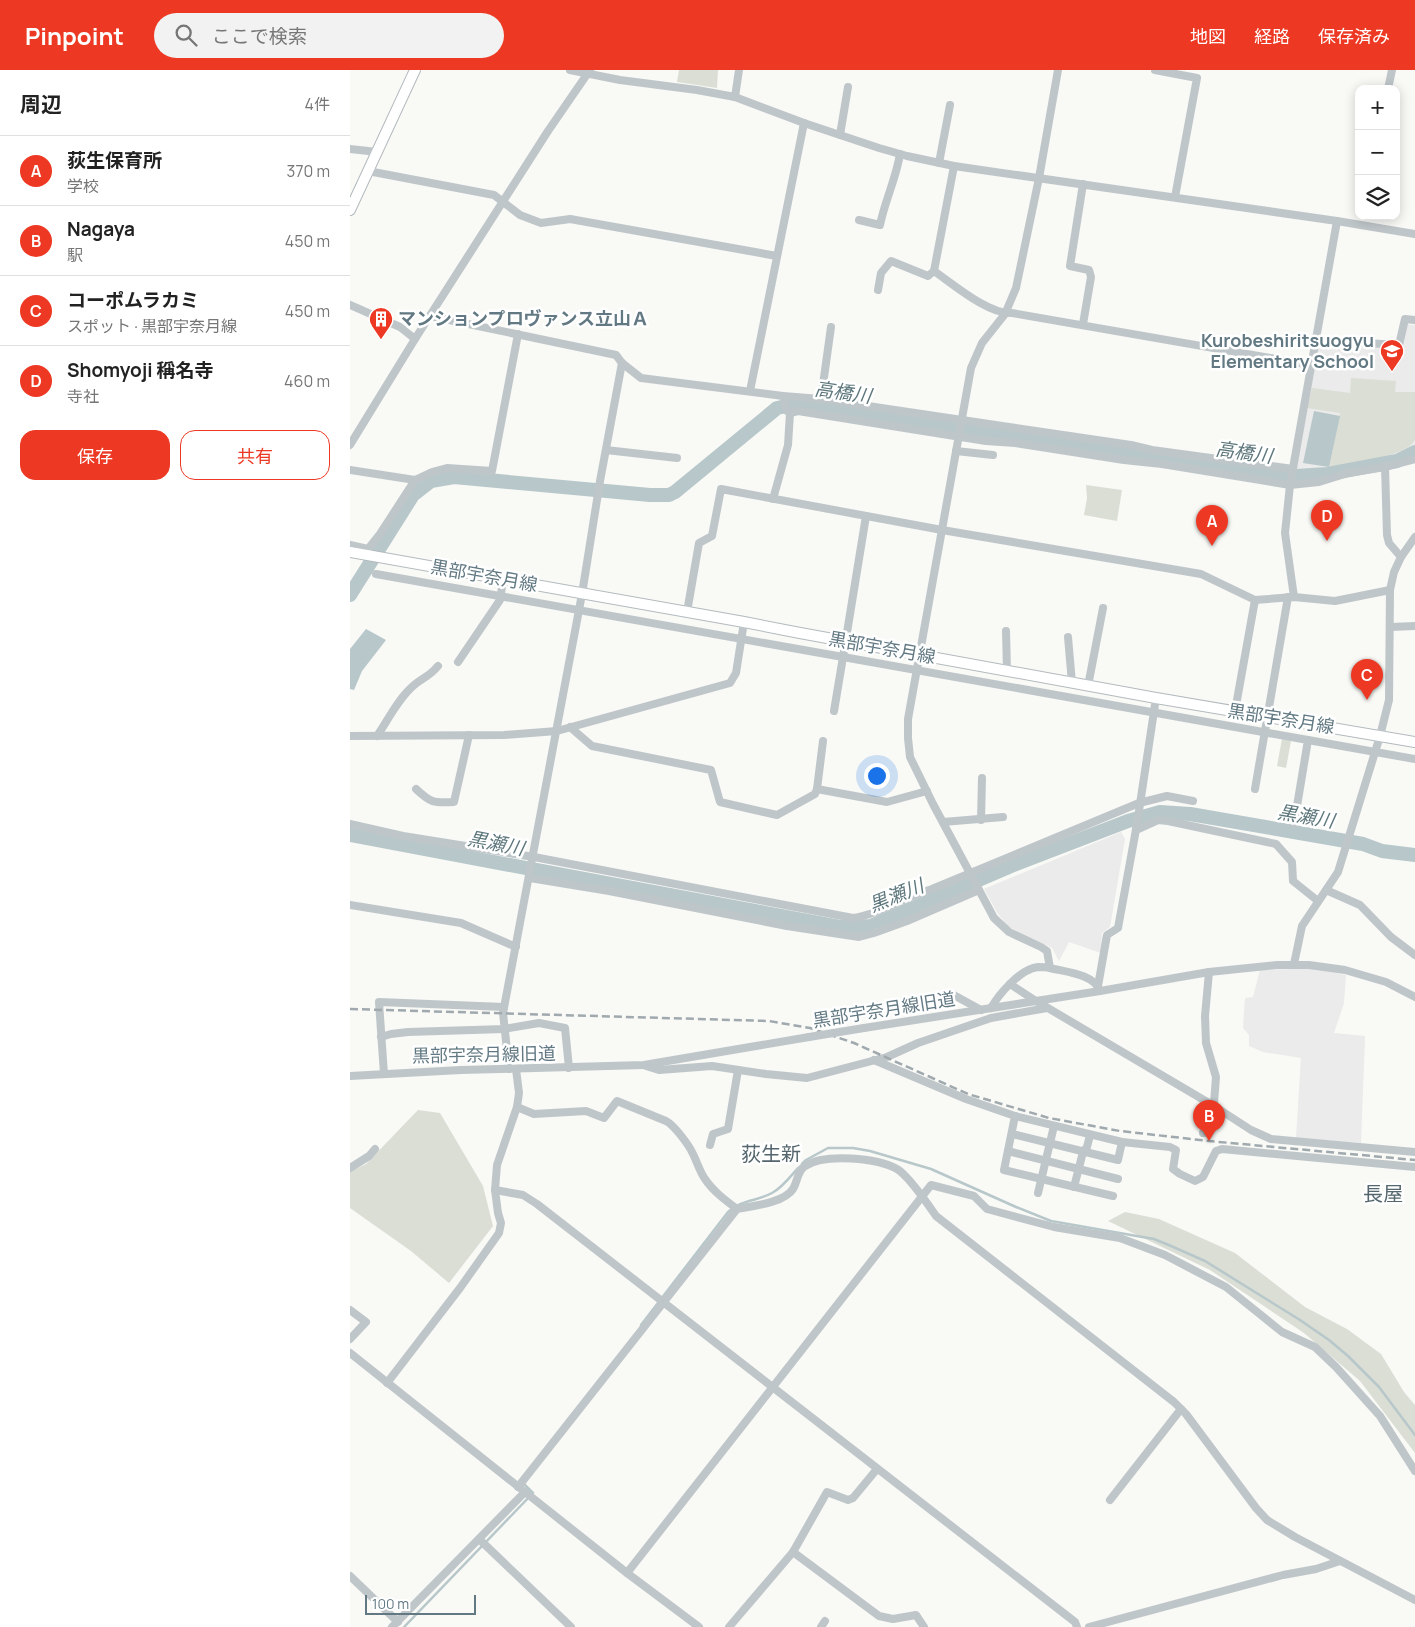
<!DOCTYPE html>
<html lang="ja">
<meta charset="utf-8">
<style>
:root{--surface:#fff;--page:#f2f2f2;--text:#222;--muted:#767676;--line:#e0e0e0;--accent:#ed3923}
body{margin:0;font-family:Manrope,"Noto Sans JP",sans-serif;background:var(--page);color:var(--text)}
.controls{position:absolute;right:15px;top:15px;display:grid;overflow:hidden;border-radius:10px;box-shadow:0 2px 12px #0003}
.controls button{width:45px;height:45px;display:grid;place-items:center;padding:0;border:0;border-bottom:1px solid var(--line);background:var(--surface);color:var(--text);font:25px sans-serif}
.scale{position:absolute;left:15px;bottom:12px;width:111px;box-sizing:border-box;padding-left:5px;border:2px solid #627983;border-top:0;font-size:14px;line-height:18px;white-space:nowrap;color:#627983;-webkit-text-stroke:4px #fff;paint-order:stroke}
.you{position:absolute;left:526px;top:705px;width:18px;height:18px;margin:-12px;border:4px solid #fff;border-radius:50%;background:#1a73e8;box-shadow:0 0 0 8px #1a73e833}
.badge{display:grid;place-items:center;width:32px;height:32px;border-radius:50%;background:var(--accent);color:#fff;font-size:16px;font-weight:700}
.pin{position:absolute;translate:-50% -41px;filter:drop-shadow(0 1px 2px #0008)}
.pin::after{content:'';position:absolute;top:26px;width:18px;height:15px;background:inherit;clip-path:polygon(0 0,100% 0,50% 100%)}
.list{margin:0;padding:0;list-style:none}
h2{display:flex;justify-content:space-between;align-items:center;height:65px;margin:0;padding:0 20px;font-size:21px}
h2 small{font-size:16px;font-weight:400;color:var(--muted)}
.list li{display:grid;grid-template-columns:32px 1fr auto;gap:15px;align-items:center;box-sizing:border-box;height:70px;padding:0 20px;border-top:1px solid var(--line)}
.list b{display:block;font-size:19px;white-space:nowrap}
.list p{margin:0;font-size:16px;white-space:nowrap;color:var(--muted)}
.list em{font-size:16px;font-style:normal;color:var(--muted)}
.actions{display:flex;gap:10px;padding:15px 20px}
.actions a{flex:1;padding:11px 0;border:1px solid var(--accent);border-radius:15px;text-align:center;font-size:18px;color:var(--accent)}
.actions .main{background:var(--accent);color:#fff}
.icon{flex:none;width:28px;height:28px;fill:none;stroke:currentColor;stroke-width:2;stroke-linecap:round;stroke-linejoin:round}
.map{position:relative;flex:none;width:1065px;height:1557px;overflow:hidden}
header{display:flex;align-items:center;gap:30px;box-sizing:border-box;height:70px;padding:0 25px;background:var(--accent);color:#fff}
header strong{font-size:24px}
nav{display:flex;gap:28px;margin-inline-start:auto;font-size:18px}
.search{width:350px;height:45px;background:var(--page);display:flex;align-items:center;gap:12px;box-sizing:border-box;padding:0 18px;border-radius:28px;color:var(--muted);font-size:19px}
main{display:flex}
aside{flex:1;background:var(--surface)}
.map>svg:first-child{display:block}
</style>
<header>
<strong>Pinpoint</strong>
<div class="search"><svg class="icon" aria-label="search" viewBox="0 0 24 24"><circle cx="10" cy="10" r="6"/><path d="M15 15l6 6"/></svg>ここで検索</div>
<nav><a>地図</a><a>経路</a><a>保存済み</a></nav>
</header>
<main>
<aside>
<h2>周辺<small>4件</small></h2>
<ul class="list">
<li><span class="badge">A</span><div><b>荻生保育所</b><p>学校</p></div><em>370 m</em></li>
<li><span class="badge">B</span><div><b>Nagaya</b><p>駅</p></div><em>450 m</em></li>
<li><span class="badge">C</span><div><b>コーポムラカミ</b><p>スポット · 黒部宇奈月線</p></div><em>450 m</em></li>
<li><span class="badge">D</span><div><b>Shomyoji 稱名寺</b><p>寺社</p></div><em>460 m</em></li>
</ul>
<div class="actions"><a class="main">保存</a><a>共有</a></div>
</aside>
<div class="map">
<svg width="1065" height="1557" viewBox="0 0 1065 1557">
<rect width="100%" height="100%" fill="#f9f9f6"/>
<!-- built -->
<g fill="#eaebea">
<polygon points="1056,254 1065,255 1065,378 1052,383 974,399 946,401 969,274 1050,279"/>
<polygon points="771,762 775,769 760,857 752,863 751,883 719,872 709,891 702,878 659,857 648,844 634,819"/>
<polygon points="939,899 964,899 996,905 994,933 984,963 1015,966 1011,1073 946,1068 951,988 913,982 899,976 899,965 893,958 895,928 903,927 910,900"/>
</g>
<!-- green -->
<g fill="#daded5">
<polygon points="329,0 368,0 367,18 327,12"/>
<path d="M1001,308L1046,311L1045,322H1065C1065,333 1065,360 1065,369C1059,387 997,394 979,397L990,343L957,338L962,318L1000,323Z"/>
<polygon points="736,415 772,420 767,451 734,445 737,428"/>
<polygon points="932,669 941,671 936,698 927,696"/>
<polygon points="68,1040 90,1043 133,1116 143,1156 99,1213 61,1181 0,1138 0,1102 16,1094"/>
<polygon points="775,1142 809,1149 885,1183 955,1237 997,1259 1031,1284 1054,1322 1065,1335 1065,1383 1010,1311 954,1263 860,1200 758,1151"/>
</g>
<!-- water -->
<g fill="#b7c7ca">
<polygon points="964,341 990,346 979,397 953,393"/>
<polygon points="16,559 36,570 12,601 4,620 0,619 0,579"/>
</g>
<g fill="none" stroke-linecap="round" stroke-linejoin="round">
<!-- stream -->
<g stroke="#b7c7ca" stroke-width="2.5">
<polyline points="452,1094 456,1090 478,1078 503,1078 520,1081 581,1099 666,1137 701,1151 804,1169 821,1176 855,1191 950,1250 979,1270 998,1286 1029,1317 1065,1365"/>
<path d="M291,1255L378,1142C393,1129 405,1132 422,1123C432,1118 440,1107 448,1098"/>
<polyline points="54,1557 183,1423 173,1413"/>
</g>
<!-- river -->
<g stroke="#b7c7ca" stroke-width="14">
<polyline points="0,525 63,425 81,411 104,407 300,425 319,425 325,422 427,338 446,334 734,376 931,407 978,404 1047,391 1065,382"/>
<polyline points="0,765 490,857 521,856 661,796 778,751 810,742 840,744 1013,774 1032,781 1065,785"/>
</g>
<!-- major casing -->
<g stroke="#b3babe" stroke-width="12">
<g id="major">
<polyline points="0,140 65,0"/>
<polyline points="0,482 394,552 450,563 806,628 1065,672"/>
</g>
</g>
<!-- minor -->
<g stroke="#bfc6c9" stroke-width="8">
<polyline points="220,0 270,10 347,20 385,27 454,53 529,78 557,86 604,96 987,151 1065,164"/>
<path d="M708,0L689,108L666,218L655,244L632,273L621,298L558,649V668L560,687L583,734L644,848L659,862L691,877L697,881L700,898C716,902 744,904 750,921"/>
<polyline points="805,0 847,8 825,127"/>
<polyline points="1038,19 1042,0"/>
<polyline points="385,27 389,0"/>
<polyline points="490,65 498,17"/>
<polyline points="0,79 27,82"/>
<polyline points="589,93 600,35"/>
<path d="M604,96L584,201C603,214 639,245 662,243L961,295"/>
<polyline points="18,101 144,125 170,145 191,153 220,149 427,186"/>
<path d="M509,150L530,155C535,130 546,109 550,84"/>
<polyline points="528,220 531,203 541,191 578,206 584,201"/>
<polyline points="0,235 50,257 65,269"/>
<polyline points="80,246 266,285 272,293 291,308 433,326 437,341 440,343 438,375 423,429"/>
<polyline points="733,254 741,207 739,200 720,196 733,114"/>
<polyline points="965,270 1049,275 1055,249 1065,250"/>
<polyline points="400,321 454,53"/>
<polyline points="433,326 471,329 781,375 802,380 943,399"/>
<polyline points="471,329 481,257"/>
<polyline points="440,343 448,341 636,371 665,373 774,390 812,394 940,415 969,412 998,403 1035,397 1065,389"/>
<polyline points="0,375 65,269 198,61 240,0"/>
<polyline points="256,380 327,388"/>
<polyline points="606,381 643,385"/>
<polyline points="1035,397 1037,465 1039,473 1051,487"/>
<polyline points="0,400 65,410 82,402 97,398 142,401 168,264"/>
<polyline points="516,446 493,587 958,670 944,754"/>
<polyline points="0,475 18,479 30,464 65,410"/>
<polyline points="26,504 493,587 484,641"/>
<polyline points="944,527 935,463 940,415 987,151"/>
<polyline points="337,542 349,473 362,466 371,419 592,460 851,504 905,530 944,527 985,531 1040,520"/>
<polyline points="1040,557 1065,556"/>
<polyline points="656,561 657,601"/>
<polyline points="718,567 722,613"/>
<polyline points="108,592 150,530 153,510"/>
<polyline points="738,616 753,538"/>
<polyline points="885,641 905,530"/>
<polyline points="220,657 242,676 361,700 370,732 427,745 465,724 467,719 473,671"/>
<polyline points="0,666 154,665 207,661 380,613 386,603 394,552"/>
<path d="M27,666C38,650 48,629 63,616C72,608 79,607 88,596"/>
<polyline points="958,670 1065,689"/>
<path d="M66,719C81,733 83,733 104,732L119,665"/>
<polyline points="467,719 537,732 577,721"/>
<polyline points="905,719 938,527"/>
<polyline points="631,750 632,708"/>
<polyline points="593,752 653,747"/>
<path d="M0,754L53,766L184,787L503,848C530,844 555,827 582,819L789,733L817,726L843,731"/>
<polyline points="786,760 808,750 818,751 926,774 942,792 943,811 968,831"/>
<polyline points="180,808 259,821 437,856 509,867 524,863 557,851 629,820"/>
<polyline points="976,820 1010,835 1041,867 1065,885"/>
<polyline points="0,835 111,853 166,877"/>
<polyline points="944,894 952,856 988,802 1030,666 1039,630 1040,520 1044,502 1051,487 1065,467"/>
<polyline points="660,914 686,931 864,1036 901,1060 921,1069 1065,1082"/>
<polyline points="748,916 757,865 768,858 787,754 806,628"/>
<polyline points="600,923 631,940"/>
<path d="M641,938C649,924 670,899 688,897C692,897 696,897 700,898"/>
<polyline points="514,958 750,921 859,902 927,895 959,895 995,900 1036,912 1065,927"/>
<polyline points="31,967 41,964 58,962 154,959 189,953 215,958 219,998"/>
<polyline points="524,990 616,1029 665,1046 772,1072 820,1077 826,1080 823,1099 830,1104 845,1111 853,1107 866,1081 872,1079 1065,1097"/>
<polyline points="296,996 309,1000 362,996 416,1004 457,1008 537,987 568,973 641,948 697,938"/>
<polyline points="159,999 153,943 232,524 250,411 272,293"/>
<polyline points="166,999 169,1023 167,1037 147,1095 145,1120 173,1125 187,1134 725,1552 727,1557"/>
<polyline points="34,1004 29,932 154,937"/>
<polyline points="0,1006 111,1000 294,995 459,967"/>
<path d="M167,1037L184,1044L236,1041L254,1048L267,1031L316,1051C324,1055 339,1075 343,1084C347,1092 350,1102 355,1109C363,1121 375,1130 387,1139"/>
<polyline points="665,1046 654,1100 763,1126"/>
<polyline points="853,1063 859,1062 862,1059 866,1007 856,973 855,946 859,902"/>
<polyline points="662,1064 768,1090 772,1072"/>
<polyline points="360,1075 363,1064 378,1059 388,1000"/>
<polyline points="658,1081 768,1109"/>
<polyline points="0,1098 19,1086 25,1079"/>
<polyline points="724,1117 733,1082 737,1077 740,1065"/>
<polyline points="688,1123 704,1056"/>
<polyline points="0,1240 16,1252 0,1269"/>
<polyline points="0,1283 277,1503 349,1557"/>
<polyline points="37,1313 110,1218 149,1163 151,1153 148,1143 145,1120"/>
<path d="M168,1417L387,1139C402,1136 434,1133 443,1119C448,1111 447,1101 455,1096C475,1083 527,1088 547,1099C559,1106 577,1133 586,1146L824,1332L836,1344L906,1438L917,1450L945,1467L1065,1530"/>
<polyline points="760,1430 831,1339"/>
<polyline points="129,1469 221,1557"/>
<polyline points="443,1482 529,1546 543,1549 566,1545 574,1557"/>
<polyline points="277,1503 581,1115 624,1126 637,1139 704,1157 770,1168 815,1185 876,1217 932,1262 965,1277 986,1297 1030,1346 1065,1401"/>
<polyline points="0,1506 48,1552"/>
<polyline points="42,1557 175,1422"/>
<polyline points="379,1557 443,1482 477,1422 498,1430 503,1428 527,1399"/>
<polyline points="471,1557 475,1551"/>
<polyline points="739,1557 933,1505 966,1499 990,1491"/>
</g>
<!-- major -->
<use href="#major" stroke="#fff" stroke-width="10"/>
<!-- rail -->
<polyline stroke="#9fa9ae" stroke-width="2.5" stroke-dasharray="8 4" stroke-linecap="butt" points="0,939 419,951 460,958 504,973 618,1024 699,1048 770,1061 859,1071 1065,1090"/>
<!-- minor-bridge -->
<polyline stroke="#bfc6c9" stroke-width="8" points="459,967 514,958"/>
</g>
<!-- icons -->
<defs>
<g id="building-pin" transform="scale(1.25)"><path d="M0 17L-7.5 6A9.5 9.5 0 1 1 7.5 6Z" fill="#ed3923" stroke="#fff"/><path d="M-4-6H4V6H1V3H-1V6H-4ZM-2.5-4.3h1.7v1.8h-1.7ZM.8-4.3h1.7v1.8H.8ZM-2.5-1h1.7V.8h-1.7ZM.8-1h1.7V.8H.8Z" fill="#fff"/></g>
<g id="school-pin" transform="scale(1.25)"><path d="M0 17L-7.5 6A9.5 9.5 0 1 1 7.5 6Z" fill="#ed3923" stroke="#fff"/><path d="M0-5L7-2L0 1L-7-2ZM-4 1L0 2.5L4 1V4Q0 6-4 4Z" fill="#fff"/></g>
</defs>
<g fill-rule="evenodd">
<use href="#building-pin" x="31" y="249"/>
<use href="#school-pin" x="1042" y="281"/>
</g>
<g text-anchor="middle" stroke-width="5" stroke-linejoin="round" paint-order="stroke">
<!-- poi labels -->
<g font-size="18" font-weight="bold" fill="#627983" stroke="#fff" text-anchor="start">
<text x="48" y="255">マンションプロヴァンス立山Ａ</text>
<text x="1024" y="277" text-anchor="end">Kurobeshiritsuogyu<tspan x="1024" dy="21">Elementary School</tspan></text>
</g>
<!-- street labels -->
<g font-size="18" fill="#627983" stroke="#fff">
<text transform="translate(134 506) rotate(10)" y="6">黒部宇奈月線</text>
<text transform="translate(532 578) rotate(10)" y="6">黒部宇奈月線</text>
<text transform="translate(931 649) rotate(9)" y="6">黒部宇奈月線</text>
<text transform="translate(534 940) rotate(-9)" y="6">黒部宇奈月線旧道</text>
<text transform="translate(134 985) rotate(-1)" y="6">黒部宇奈月線旧道</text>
</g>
<!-- water labels -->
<g font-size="19" font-style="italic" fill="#5e787d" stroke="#fff">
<text transform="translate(493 322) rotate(8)" y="7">高橋川</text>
<text transform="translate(894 382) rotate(8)" y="7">高橋川</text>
<text transform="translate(956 746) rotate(10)" y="7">黒瀬川</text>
<text transform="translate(146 773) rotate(11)" y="7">黒瀬川</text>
<text transform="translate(546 825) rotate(-22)" y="7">黒瀬川</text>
</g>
<!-- quarter labels -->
<g font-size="20" fill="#55666e" stroke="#fff">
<text x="421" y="1091">荻生新</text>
<text x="1033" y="1131">長屋</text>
</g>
</g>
</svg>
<div class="controls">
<button>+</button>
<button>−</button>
<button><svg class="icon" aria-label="layers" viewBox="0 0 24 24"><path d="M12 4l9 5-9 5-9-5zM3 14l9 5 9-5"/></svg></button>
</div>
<div class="scale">100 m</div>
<div class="you"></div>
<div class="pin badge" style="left:862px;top:476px">A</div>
<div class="pin badge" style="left:859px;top:1071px">B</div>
<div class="pin badge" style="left:1017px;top:630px">C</div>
<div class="pin badge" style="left:977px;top:471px">D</div>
</div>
</main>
